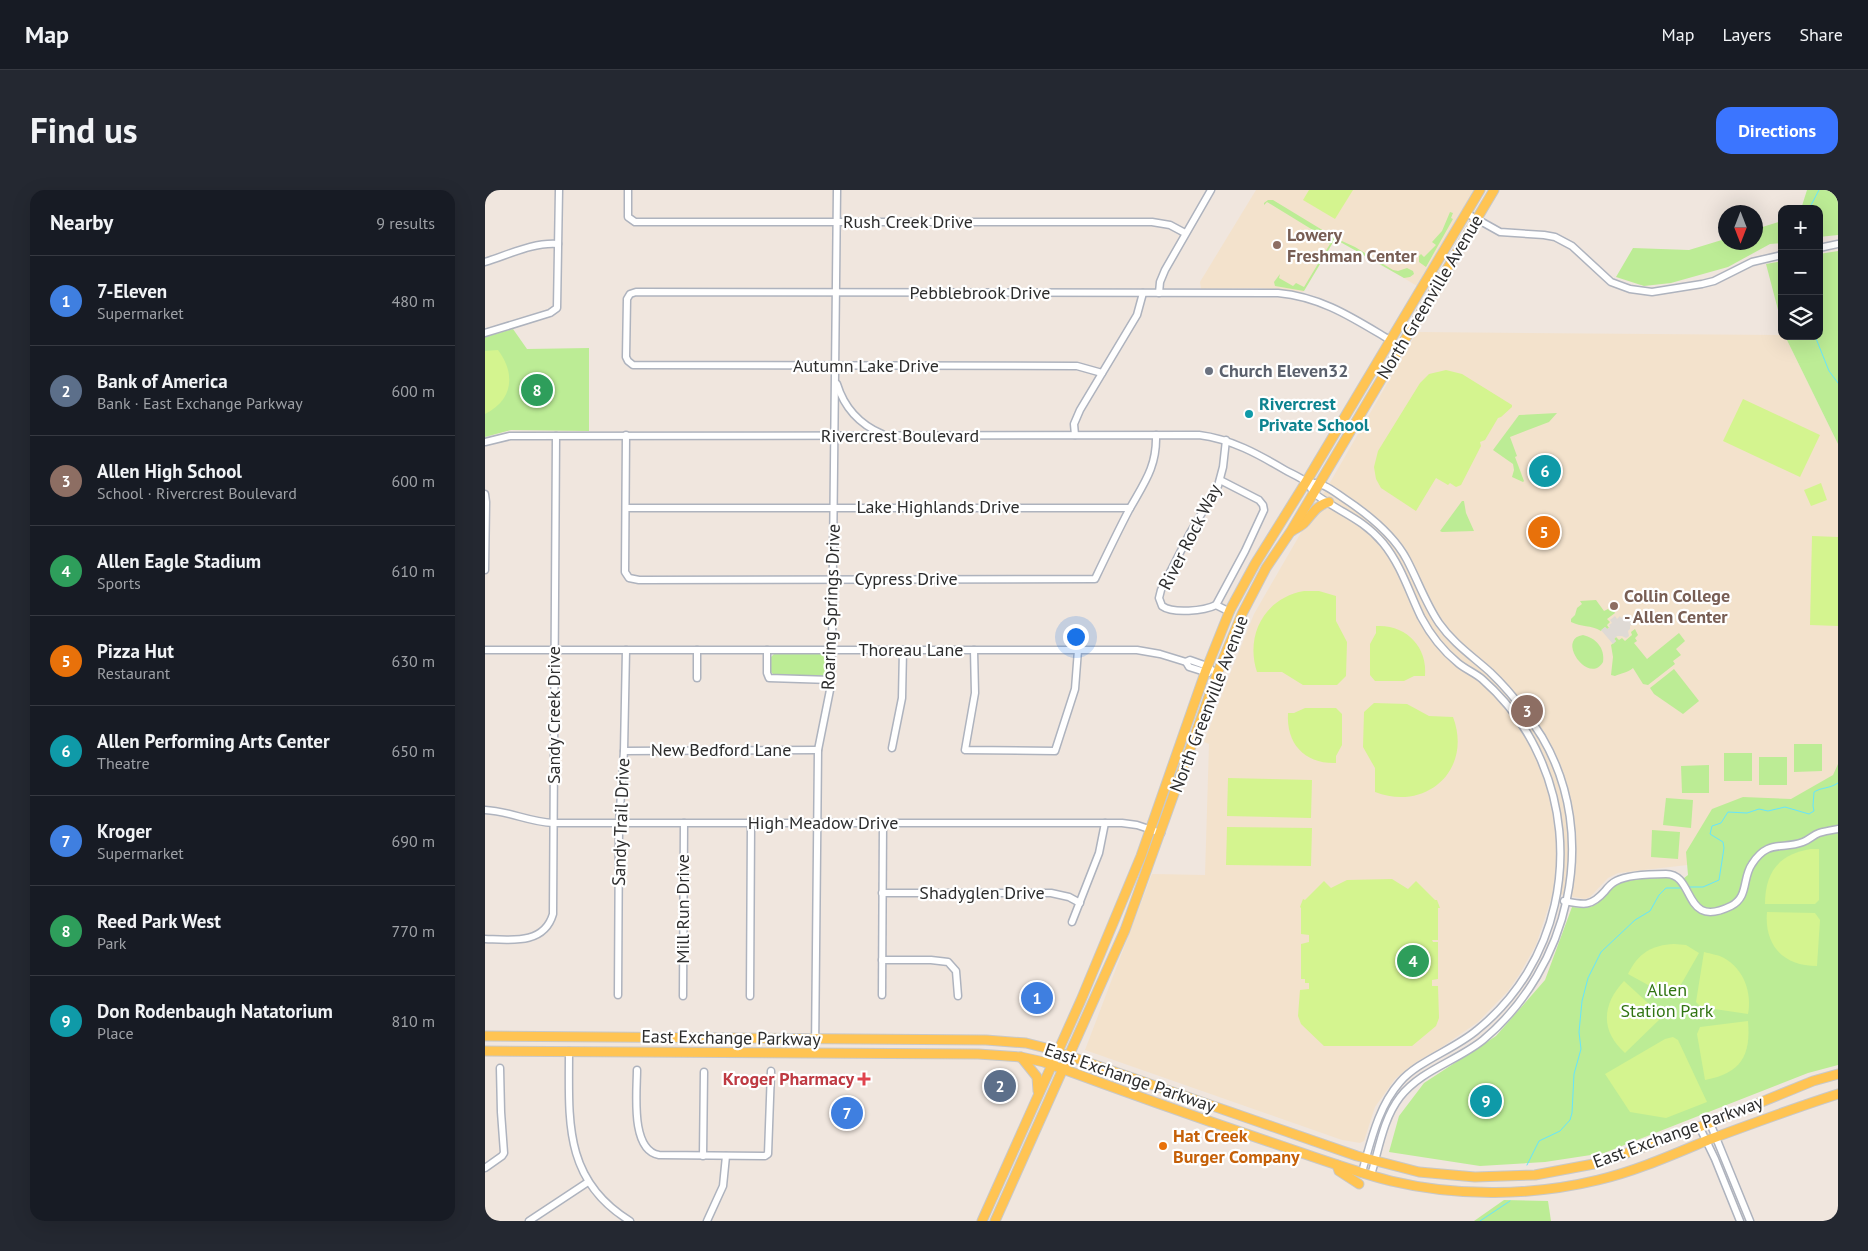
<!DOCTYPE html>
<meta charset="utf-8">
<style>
:root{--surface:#171b24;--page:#242831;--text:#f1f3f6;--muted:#9ea1a6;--line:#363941;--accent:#3b75ff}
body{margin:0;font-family:"PT Sans",sans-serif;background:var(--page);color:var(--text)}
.controls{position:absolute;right:15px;top:15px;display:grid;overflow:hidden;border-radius:10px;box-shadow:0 5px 20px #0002}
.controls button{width:45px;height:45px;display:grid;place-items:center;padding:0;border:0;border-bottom:1px solid var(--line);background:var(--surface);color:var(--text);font:25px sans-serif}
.compass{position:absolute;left:1233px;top:15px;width:45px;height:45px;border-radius:50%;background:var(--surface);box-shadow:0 5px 20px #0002;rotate:180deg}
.you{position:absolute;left:590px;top:446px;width:18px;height:18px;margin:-12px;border:4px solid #fff;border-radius:50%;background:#1a73e8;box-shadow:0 0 0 8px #1a73e833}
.badge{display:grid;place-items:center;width:32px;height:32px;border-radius:50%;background:var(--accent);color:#fff;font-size:16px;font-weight:700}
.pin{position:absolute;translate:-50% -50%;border:2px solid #fff;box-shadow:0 1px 5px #0006}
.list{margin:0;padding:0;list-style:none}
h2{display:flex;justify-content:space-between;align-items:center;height:65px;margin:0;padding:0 20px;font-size:21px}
h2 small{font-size:16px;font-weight:400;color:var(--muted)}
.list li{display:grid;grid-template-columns:32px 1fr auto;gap:15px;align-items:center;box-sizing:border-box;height:90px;padding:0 20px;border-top:1px solid var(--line)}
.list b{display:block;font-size:19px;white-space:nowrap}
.list p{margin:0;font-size:16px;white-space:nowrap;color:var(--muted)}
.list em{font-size:16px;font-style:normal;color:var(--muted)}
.icon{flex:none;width:28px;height:28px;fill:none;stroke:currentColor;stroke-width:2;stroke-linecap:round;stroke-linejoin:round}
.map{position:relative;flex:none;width:1353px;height:1031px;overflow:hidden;border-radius:15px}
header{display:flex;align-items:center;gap:30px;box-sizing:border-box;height:70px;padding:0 25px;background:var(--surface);border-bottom:1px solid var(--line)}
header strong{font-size:24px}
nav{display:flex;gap:28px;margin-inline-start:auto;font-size:18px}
.intro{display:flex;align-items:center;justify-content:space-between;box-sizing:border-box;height:120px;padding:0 30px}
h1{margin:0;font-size:35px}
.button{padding:12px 22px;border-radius:15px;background:var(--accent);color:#fff;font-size:18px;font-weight:700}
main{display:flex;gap:30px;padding:0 30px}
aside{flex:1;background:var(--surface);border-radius:15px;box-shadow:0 5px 20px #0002}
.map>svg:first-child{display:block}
</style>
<header>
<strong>Map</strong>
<nav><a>Map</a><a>Layers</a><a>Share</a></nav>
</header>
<div class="intro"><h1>Find us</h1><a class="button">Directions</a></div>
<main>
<aside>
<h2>Nearby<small>9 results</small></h2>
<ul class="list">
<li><span class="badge" style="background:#3f7fe0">1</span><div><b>7-Eleven</b><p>Supermarket</p></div><em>480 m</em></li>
<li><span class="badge" style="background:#5c6f8a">2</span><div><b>Bank of America</b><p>Bank · East Exchange Parkway</p></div><em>600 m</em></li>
<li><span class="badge" style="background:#8d6e63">3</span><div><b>Allen High School</b><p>School · Rivercrest Boulevard</p></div><em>600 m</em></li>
<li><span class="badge" style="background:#2e9e5b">4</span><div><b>Allen Eagle Stadium</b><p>Sports</p></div><em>610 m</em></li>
<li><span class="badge" style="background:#e8710a">5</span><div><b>Pizza Hut</b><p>Restaurant</p></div><em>630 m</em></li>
<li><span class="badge" style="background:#0f9aa8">6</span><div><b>Allen Performing Arts Center</b><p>Theatre</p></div><em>650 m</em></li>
<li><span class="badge" style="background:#3f7fe0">7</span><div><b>Kroger</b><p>Supermarket</p></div><em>690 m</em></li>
<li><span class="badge" style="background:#2e9e5b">8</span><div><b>Reed Park West</b><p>Park</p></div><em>770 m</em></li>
<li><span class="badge" style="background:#0f9aa8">9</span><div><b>Don Rodenbaugh Natatorium</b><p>Place</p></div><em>810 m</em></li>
</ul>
</aside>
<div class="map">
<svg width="1353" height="1031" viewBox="0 0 1353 1031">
<rect width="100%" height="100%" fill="#f0e6de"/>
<!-- education -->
<g fill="#f3e2cc">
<polygon points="771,0 989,0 932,96 874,61 850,49 818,102 774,98 716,99 715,92"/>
<polygon points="932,142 1297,145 1297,146 1300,146 1353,254 1353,589 1211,674 1133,683 1123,688 1105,707 1100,709 1068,703 1051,755 1034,785 1023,801 993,832 957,857 930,873 910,889 890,917 879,951 875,953 857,950 600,860 667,684 720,685 724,554 719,552 743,489 769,424"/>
</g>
<!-- green -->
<g fill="#bcec95">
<polygon points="1322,0 1353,0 1353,45 1334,47 1334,19 1316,19"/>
<polygon points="783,10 788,10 839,41 836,45 782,12 779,15 779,13"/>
<polygon points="965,22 968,23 966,28 968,29 941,77 934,72 934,66 936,64 939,67 951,55 947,52 957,41"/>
<polygon points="1297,31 1297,53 1285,54 1243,77 1186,93 1159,96 1131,87 1148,58 1204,60 1240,49 1240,52 1270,52 1271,39"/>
<polygon points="846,46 870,57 908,80 913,81 922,78 928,81 929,84 925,87 919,88 850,49 819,101 790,96 789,92 795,84 794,88 808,96 811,93 819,97 845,54 842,53"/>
<polygon points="1353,61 1353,254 1300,146 1334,146 1334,64"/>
<polygon points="1297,71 1297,135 1281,74"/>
<polygon points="28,139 42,159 104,158 104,241 26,240 0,247 0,147"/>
<polygon points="1072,223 1064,232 1025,247 1032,266 1030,267 1039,291 1038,292 1027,287 1029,280 1028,274 1008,260 1034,225"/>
<polygon points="977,311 979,311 981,323 989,341 957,342 955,341"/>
<path d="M1111,410L1119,421L1123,419L1125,421L1128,420L1130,423L1122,429L1125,432L1122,435L1124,438L1122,439L1120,437L1116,441C1106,435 1096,437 1086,432V429L1090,425L1092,418L1097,414L1095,411Z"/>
<path d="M1150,439L1153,445L1150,448L1152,451L1149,453L1162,469L1194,443L1200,451L1191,459L1196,465L1188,471L1190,474L1163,495L1158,494L1148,478C1142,483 1136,483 1130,486L1126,485L1128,467L1126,455L1131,451L1129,449L1131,447L1134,450L1137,448L1140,451L1147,445L1146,442Z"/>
<path d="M1098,445C1111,448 1120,458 1118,472C1104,496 1070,449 1098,445Z"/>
<polygon points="290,463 340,464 344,467 344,482 339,486 289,485 286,482 286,467"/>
<polygon points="1189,479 1214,511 1198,524 1169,504 1165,498"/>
<polygon points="1309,554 1337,554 1337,581 1309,582"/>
<rect x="1239" y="563" width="28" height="28"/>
<rect x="1274" y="567" width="28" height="28"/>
<path d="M1353,574V875L1323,883L1119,963L1060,972L995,976L904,962L914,926L939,893L1011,846L1060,790L1087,717C1120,721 1111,707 1133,694C1142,689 1172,687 1183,688C1187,688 1190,690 1194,692L1203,685L1201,662L1227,619L1258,607L1306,609L1348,585Z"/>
<polygon points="1224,575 1224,603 1197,603 1196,576"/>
<polygon points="1181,608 1208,610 1206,638 1178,635"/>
<polygon points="1167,640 1195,642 1193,669 1166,667"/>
<polygon points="1019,1010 1063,1011 1066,1031 989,1031"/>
</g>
<!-- pitch -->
<g fill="#d4f48f">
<polygon points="824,0 868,0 850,29 818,10"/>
<path d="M13,160C31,184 28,210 0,224V161Z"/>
<polygon points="961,180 977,184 1027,215 1027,217 1016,227 1013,228 1000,250 995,252 996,256 976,295 971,297 965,293 963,295 951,288 931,321 896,298 891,289 889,277 893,261 935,193 944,184"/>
<polygon points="1258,209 1335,245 1315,287 1238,251"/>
<polygon points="1336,293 1342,310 1326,316 1319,300"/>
<polygon points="1327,346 1353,347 1353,436 1325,435"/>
<path d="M819,401H834L851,406V431L862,452L861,486L852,495H818L797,482H772C760,446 779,408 819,401Z"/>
<path d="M891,436C921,434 943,457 940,486H929L919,491H890L885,485V454L891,443Z"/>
<path d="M889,513L922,514L944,526L968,527C988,580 941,622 890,602V578L878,557L879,522Z"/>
<path d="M820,518H851L857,524V555L851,566V573C820,574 801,554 803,523H809Z"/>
<polygon points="743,588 827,590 826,628 742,626"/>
<polygon points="742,637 827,638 826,676 741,675"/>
<path d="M1326,659H1334V710L1330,714H1280C1280,682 1294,664 1326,659Z"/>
<polygon points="907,689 923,699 931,691 950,710 952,710 955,718 953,718 953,750 947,750 948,752 953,752 953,789 947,790 947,796 953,796 954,828 951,836 927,856 839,856 816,834 813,826 815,800 824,799 824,793 820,793 820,789 816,789 816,754 824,752 824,745 816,744 816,718 815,717 818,709 820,710 839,691 846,698 862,690"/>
<path d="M1282,722L1330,723L1335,730L1332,776C1299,776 1279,756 1282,722Z"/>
<path d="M1189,754L1201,755L1214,763L1190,805L1185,807L1143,784C1153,763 1167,755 1189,754Z"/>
<path d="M1219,762C1226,764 1234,765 1239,768C1259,779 1267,803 1263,824L1216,817L1211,812Z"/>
<path d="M1139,791L1175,824V829L1140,863C1115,841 1117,814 1139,791Z"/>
<path d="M1263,831C1266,866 1256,883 1220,890L1212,844L1215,837Z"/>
<polygon points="1188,847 1193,850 1222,912 1181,928 1145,922 1120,884 1180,849"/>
</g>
<!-- plaza -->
<polygon fill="#dfdad5" points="1142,424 1149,433 1145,436 1145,439 1143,441 1144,446 1141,448 1137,446 1132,446 1129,449 1131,451 1128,454 1116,440 1120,437 1122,439 1125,437 1124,435 1127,433 1125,430 1130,426 1132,429 1135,426 1136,428"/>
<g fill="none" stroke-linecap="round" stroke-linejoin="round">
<!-- stream -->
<g stroke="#66e5fc" stroke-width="1">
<polyline points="1324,19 1334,0"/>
<polyline points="1330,146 1344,181 1353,193"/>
<path d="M1204,697H1218L1234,690L1239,658L1238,652L1225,644L1227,636L1236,633L1243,622L1262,623L1274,619L1283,621L1300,617L1324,624L1329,621L1328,616L1329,602C1337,597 1344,599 1353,593"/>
<polyline points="1042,975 1054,951 1075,941 1085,930 1087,923 1089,884 1096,859 1094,842 1097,811 1103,788 1116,762 1150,730 1165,721 1174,705 1181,698 1197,698"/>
<polyline points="995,1031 1025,1011"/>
</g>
<!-- minor casing -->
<g stroke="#aeb3be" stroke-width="9">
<g id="minor">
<polyline points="0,0 1,0"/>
<polyline points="143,0 143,27 150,32 667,32 685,35 700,43"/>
<polyline points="981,23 1015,42 1059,45 1070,47 1087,56 1126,92 1145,99 1167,102 1217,94 1229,91 1267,72 1297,65"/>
<polyline points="1334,58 1353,54"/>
<path d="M0,72C23,65 48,52 73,54"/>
<polyline points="674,103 675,92 680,80 726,0"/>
<polyline points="0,143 65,123 72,118 74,0"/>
<path d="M617,183L592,176L148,175L143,171L141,167L142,109L145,104L151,102L793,103C837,107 868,128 905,150"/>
<path d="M352,194C359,217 374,234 397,244"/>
<path d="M141,245L140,382L144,388L154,390L610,389C621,366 632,343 644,320C659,293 672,277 671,245"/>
<polyline points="590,245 589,234 595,220 652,125 658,103"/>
<path d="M741,250L738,277L733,296L705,343L676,400L674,408L677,416C688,424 719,421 731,415L745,422"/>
<path d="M0,252L25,246L714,245C746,249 773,264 800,280C807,284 815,287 821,292C825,296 827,301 830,304C854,322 877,328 898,353C916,375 924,402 936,427C945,444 957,460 973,473C980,479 990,483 997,489C1022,511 1042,538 1055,568C1097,662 1073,775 992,840C970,859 933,871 915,892C893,917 886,951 877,982"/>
<path d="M821,292C840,293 845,299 860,309C884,325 909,345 922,370C933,391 941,414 954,433C968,453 987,466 1005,482C1025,501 1042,523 1057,547C1116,647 1084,778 998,850C972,871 936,880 915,907C898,929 894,959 886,985"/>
<polyline points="0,304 1,312 0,380"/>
<polyline points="141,318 645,318"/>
<polyline points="731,415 760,361 779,320 778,315 774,310 735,290"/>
<polyline points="0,460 652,460 675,464 701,472 705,470 722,476 732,484"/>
<polyline points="282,460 282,483 284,488 346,490"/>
<polyline points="489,460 490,503 480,560 570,561 590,499 593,460"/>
<polyline points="701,472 704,477 723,483"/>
<polyline points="212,488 212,460"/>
<polyline points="407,558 417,508 418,460"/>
<polyline points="139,561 333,560"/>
<path d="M0,620C24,621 44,632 68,633H637L652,635L676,643"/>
<polyline points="397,703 566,703 584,707 595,713"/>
<path d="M1079,711C1099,715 1106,717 1120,701C1123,697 1127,693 1131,691C1142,685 1169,684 1181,684C1211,684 1197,740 1246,716C1264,707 1257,688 1267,674C1283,649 1297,660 1318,652C1324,650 1328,645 1334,643C1340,641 1347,640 1353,639"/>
<polyline points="587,732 614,663 620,633"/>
<path d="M0,749C26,750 59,755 68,724L71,246"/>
<polyline points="397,770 446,770 463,772 471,781 473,806"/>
<polyline points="133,805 134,633 139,561 141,460"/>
<polyline points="397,805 398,633"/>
<polyline points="198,806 199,633"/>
<polyline points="265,806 266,633"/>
<path d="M84,861C84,930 78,990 145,1031"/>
<polyline points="330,863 333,560 345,500 347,460 352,0"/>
<path d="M152,880C152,901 145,960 174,965L280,966L283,964L286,881"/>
<polyline points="1225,933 1265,1031"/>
<polyline points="1214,936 1230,969 1255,1031"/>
<polyline points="218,966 219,882"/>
<polyline points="0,978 17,966 19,963 16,922 15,878"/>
<polyline points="44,1031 103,992"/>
<polyline points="222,1031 238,996 241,966"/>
</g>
</g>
<!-- major casing -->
<g stroke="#c8c8c8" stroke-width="11">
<g id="major">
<path d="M807,341C811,338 817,336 820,332C828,323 832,315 844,312"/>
<polyline points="0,846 501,850 541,853 561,858 872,966 934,982 990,987 1050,985 1114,973 1225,933 1328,891 1353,884"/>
<path d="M0,861L493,864L536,867L559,872C632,899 705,925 779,950C821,964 863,980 906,991C973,1007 1047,1006 1113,990C1151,981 1187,965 1223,950C1266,934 1309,918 1353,904"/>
<polyline points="536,867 552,887 553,901"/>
<polyline points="852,975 854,981 874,994"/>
<polyline points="497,1031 596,810 656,666 721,480 745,420 770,374 821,292 995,0"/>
<polyline points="510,1031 640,740 732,484 757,424 781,378 806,341 1009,0"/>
</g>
</g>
<!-- minor -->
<use href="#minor" stroke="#fff" stroke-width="6"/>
<!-- major -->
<use href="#major" stroke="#ffc453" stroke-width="9"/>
</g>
<!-- markers -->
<g fill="#8d6e63" stroke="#fff" stroke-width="2">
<circle cx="792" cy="55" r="5"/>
<circle cx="1129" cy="416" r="5"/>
</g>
<circle fill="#6b7280" stroke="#fff" stroke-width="2" cx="724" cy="181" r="5"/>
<circle fill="#0f9aa8" stroke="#fff" stroke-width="2" cx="764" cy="224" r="5"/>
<path fill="#e0444e" stroke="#fff" stroke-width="2" d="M376.5 881.5h5v5h5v5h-5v5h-5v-5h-5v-5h5z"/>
<circle fill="#e8710a" stroke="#fff" stroke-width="2" cx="678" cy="956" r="5"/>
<g text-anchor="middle" stroke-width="4.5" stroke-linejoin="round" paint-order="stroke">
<!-- street labels -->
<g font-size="18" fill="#2d2d2d" stroke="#fff">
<text x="423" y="38">Rush Creek Drive</text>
<text x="495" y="109">Pebblebrook Drive</text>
<text transform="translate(945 107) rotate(-59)" y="6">North Greenville Avenue</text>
<text x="381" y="182">Autumn Lake Drive</text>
<text x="415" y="252">Rivercrest Boulevard</text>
<text x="453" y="323">Lake Highlands Drive</text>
<text transform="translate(705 347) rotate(-63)" y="6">River Rock Way</text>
<text x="421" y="395">Cypress Drive</text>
<text transform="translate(346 417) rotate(-88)" y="6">Roaring Springs Drive</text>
<text x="426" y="466">Thoreau Lane</text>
<text transform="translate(724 514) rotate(-69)" y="6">North Greenville Avenue</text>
<text transform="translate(69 525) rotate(-90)" y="6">Sandy Creek Drive</text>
<text x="236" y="566">New Bedford Lane</text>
<text transform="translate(136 632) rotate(-88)" y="6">Sandy Trail Drive</text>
<text x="338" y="639">High Meadow Drive</text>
<text x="497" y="709">Shadyglen Drive</text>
<text transform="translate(198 719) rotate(-90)" y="6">Mill Run Drive</text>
<text transform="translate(246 848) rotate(1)" y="6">East Exchange Parkway</text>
<text transform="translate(645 888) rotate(19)" y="6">East Exchange Parkway</text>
<text transform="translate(1193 942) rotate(-20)" y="6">East Exchange Parkway</text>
</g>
<!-- education labels -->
<g font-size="18" font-weight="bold" fill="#785e54" stroke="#fff" text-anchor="start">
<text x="802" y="51">Lowery<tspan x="802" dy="21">Freshman Center</tspan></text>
<text x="1139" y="412">Collin College<tspan x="1139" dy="21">- Allen Center</tspan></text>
</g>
<!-- worship labels -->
<g font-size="18" font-weight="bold" fill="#5b616d" stroke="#fff" text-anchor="start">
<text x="734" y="187">Church Eleven32</text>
</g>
<!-- culture labels -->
<g font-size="18" font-weight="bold" fill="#0d838f" stroke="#fff" text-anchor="start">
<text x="774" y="220">Rivercrest<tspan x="774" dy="21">Private School</tspan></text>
</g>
<!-- park labels -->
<g font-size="18" fill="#317412" stroke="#fff">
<text x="1182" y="806">Allen<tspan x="1182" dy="21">Station Park</tspan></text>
</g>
<!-- health labels -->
<g font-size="18" font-weight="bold" fill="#be3a42" stroke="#fff" text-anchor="end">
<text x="369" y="895">Kroger Pharmacy</text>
</g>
<!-- food labels -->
<g font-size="18" font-weight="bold" fill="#c56008" stroke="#fff" text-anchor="start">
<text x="688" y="952">Hat Creek<tspan x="688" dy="21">Burger Company</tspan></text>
</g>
</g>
</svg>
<div class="controls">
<button>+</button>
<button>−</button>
<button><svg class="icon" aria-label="layers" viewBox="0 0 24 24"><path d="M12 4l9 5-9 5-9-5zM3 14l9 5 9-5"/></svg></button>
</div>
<svg class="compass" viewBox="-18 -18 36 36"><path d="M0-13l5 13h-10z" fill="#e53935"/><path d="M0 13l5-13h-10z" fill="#9ea1a6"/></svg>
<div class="you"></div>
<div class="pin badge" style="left:552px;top:808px;background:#3f7fe0">1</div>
<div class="pin badge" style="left:515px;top:896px;background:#5c6f8a">2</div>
<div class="pin badge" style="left:1042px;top:521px;background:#8d6e63">3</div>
<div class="pin badge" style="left:928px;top:771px;background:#2e9e5b">4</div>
<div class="pin badge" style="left:1059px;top:342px;background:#e8710a">5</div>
<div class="pin badge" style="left:1060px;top:281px;background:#0f9aa8">6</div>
<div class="pin badge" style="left:362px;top:923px;background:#3f7fe0">7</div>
<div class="pin badge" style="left:52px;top:200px;background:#2e9e5b">8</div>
<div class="pin badge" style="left:1001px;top:911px;background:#0f9aa8">9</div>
</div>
</main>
